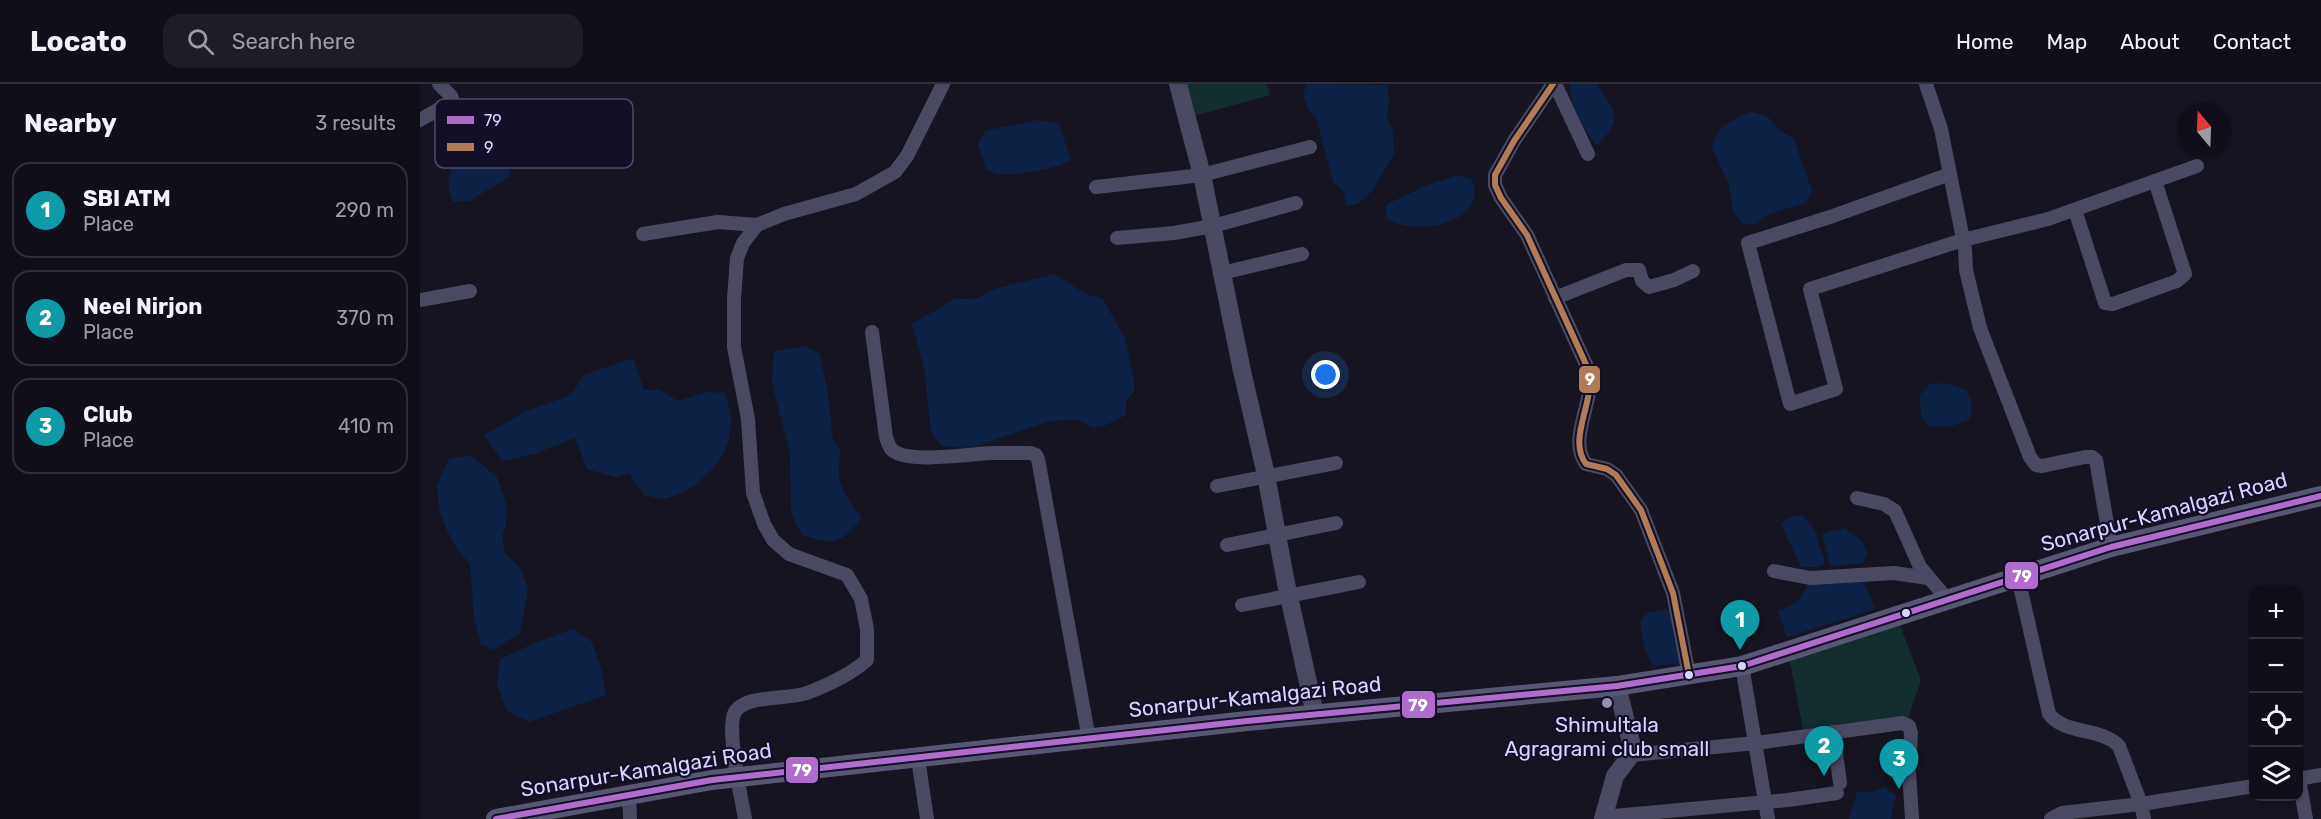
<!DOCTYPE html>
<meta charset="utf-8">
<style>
:root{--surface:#100f19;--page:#1e1d26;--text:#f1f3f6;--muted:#9c9ca2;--line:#302f38;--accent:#9591b1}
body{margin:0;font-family:Rubik,sans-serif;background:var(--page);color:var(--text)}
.controls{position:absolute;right:18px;bottom:18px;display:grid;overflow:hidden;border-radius:12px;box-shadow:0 2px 4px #0004}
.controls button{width:54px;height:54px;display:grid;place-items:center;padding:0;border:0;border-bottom:2px solid var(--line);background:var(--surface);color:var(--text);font:30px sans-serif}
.compass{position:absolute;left:1757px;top:18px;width:54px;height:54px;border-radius:50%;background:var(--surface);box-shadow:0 2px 4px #0004;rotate:341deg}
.you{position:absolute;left:906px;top:291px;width:21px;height:21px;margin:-15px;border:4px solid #fff;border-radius:50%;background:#1a73e8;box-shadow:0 0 0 9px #1a73e833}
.badge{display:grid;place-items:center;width:39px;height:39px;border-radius:50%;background:var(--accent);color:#fff;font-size:20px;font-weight:700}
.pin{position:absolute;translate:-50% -50px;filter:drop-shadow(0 2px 3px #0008)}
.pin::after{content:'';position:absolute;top:32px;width:21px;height:18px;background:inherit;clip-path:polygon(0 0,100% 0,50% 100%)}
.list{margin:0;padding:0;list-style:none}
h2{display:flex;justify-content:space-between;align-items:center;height:78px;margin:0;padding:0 24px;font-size:26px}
h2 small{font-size:20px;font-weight:400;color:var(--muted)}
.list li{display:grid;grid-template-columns:39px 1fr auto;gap:18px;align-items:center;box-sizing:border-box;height:96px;margin:0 12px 12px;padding:0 12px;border:2px solid var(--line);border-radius:18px}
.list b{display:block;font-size:22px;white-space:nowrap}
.list p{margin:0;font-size:20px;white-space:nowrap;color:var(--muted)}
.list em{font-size:20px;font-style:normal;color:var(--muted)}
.icon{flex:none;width:33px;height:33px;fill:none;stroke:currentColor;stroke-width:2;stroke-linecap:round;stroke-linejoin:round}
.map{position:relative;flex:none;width:1901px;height:735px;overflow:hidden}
header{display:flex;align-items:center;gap:36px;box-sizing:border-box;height:84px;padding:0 30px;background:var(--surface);border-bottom:2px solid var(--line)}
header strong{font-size:28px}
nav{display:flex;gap:33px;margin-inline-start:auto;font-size:21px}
.search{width:420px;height:54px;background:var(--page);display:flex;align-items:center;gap:15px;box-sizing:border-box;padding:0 21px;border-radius:18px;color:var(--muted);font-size:22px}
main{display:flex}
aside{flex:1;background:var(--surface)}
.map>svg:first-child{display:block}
</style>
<header>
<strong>Locato</strong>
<div class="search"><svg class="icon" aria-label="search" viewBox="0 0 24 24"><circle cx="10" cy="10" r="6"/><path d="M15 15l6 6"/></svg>Search here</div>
<nav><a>Home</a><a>Map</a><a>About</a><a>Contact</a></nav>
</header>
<main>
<aside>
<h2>Nearby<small>3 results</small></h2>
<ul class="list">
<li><span class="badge" style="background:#0f9aa8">1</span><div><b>SBI ATM</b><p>Place</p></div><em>290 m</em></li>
<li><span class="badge" style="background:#0f9aa8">2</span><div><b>Neel Nirjon</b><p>Place</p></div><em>370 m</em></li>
<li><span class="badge" style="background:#0f9aa8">3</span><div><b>Club</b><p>Place</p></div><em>410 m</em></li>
</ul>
</aside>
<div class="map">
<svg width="1901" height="735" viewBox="0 0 1901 735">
<rect width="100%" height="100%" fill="#161421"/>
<!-- green -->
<g fill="#132c2d">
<polygon points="763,0 847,0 850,11 778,31 771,31"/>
<polygon points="1478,536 1501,596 1488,634 1476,633 1383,645 1369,573"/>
</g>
<!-- water -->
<g fill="#0d2144">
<polygon points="887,0 967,1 969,15 967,34 973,48 974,70 952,107 938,120 927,122 923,107 913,98 896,33 888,26 883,11"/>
<path d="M1149,0H1176C1196,26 1203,37 1177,61C1161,44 1152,23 1149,0Z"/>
<path d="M1332,28L1347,32L1361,47L1374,55L1392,107L1386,119L1349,130L1334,141L1322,139L1313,127L1309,101L1292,63C1300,39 1309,37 1332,28Z"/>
<path d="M617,36L639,40L651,76C636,85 598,92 580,90C576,90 570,87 566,85L558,60L565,47Z"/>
<path d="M79,66L91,77L89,93L50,117L33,118C17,78 45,71 79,66Z"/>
<path d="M1038,91L1052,95C1069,141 991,154 965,133L967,120L1010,100Z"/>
<polygon points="635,190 666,210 682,214 705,254 714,295 714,308 706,317 706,331 684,342 673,344 658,336 630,337 551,364 522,362 511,348 504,284 492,240 535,215 555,215 574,205"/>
<path d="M386,262L399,269L407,303L413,356L421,368C413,396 425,412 441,433C435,444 422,459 408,457C400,457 392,453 384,452L376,440L371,426L370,369L352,299L354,267Z"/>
<path d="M213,274L224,306H240L258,317L287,308L305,309C307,318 311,328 311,336C312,373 280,405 247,414C241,416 231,412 224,411L209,389L195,393L167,385L155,354L114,370L82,377L64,351L104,328L151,311L164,291Z"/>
<polygon points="1527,299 1547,306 1552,320 1550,335 1532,342 1510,343 1502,334 1499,312 1510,300"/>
<polygon points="50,371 77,393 87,423 86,441 82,453 85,470 100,483 108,505 100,549 73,566 61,560 54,534 50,480 38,466 27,447 19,425 17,401 29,375"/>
<polygon points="1382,431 1395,446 1405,479 1397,483 1381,483 1361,440 1370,433"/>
<polygon points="1424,444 1442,457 1447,470 1443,479 1410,482 1402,450"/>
<path d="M1443,495L1455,525L1367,553L1358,527C1374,522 1384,514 1388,498Z"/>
<path d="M1248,525L1252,532L1262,579L1234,582C1223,567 1221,553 1221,535L1228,529Z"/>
<polygon points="153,545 172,558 181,584 186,611 109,638 86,626 77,599 80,575 117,558"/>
<polygon points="1464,703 1476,711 1471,735 1429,735 1437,708 1454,708"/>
</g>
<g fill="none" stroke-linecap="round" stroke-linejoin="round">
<!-- minor -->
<g stroke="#4a4962" stroke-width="14">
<path d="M1133,0L1094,57L1075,91V101L1081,114L1107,151L1169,287C1175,319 1147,355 1166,380L1187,385L1196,391L1221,426L1253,509L1269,591"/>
<polyline points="1135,0 1168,70"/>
<polyline points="1506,0 1521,45 1545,165 1546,186 1560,244 1610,373 1616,381 1622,382 1665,373 1672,373 1676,376 1691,463"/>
<polyline points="0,36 33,17 31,12 19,0"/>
<polyline points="1530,90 1410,133 1328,159 1370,320 1416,305 1390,205 1543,156 1628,135 1777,82"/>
<polyline points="676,103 782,91 890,63"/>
<polyline points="1655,126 1685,219 1693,220 1757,197 1765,190 1735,97"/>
<polyline points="223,150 298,138 337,141"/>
<polyline points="697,154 754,149 793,142 876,119"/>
<polyline points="802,189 882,170"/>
<polyline points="1135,214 1206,186 1219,186 1222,197 1229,203 1254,196 1273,187"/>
<polyline points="0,216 50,207"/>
<path d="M452,248L466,353C468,358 469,365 475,368C494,379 549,370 572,369C585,369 597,369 610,369L616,371L618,375L669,655"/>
<polyline points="797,402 916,379"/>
<polyline points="1437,414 1464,420 1475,427 1500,483 1528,516"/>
<polyline points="807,461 916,439"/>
<polyline points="1354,487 1390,494 1474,489 1508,494"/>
<path d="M1598,493L1629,630C1645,651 1681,643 1699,662L1721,720L1642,729L1631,735"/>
<polyline points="822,521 939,498"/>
<polyline points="1322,582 1348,735"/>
<polyline points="1413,648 1420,699"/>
<polyline points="1211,671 1336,659 1482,639 1489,642 1491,649 1489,687 1492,735"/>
<polyline points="498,674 507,735"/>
<polyline points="1878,695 1901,691"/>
<polyline points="1879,695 1886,735"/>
<polyline points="209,711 210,735"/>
<polyline points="1183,733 1368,716 1417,709"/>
<path d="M325,735C321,713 307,649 314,630C322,610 368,616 387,609C408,601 430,591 447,576V545L441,515L427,491L369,470L353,456L344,440L333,409L328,335L314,263V215L317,174L323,159L337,141L364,130L436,110L475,88L487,72L523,0"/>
<polyline points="1724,735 1721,720 1834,702"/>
</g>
<!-- tertiary -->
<g stroke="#4a4962" stroke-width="18">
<polyline points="758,0 782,91 822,287 846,391 866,499 895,630"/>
<polyline points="1183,735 1195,692 1211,671 1212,662 1197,602"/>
</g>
<!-- secondary -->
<polyline stroke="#575674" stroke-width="20" points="76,735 292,696 827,637 1197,602 1322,582 1691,463 1901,412"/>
<!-- bus-1 casing -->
<g stroke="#130f26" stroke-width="10">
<polyline id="bus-1" points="76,735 292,696 827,637 1197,602 1322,582 1691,463 1901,412"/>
</g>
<!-- bus-2 casing -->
<g stroke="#130f26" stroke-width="10">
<path id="bus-2" d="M1133,0L1094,57L1075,91V101L1081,114L1107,151L1169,287C1175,319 1147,355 1166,380L1187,385L1196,391L1221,426L1253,509L1269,591"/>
</g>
<!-- bus-1 -->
<use href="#bus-1" stroke="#b06ccc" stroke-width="6"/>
<!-- bus-2 -->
<use href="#bus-2" stroke="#b07c57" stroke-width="6"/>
</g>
<!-- markers -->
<g fill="#d9d4ff" stroke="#130f26" stroke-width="2">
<circle cx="1486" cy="529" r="5"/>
<circle cx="1322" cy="582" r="5"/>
<circle cx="1269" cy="591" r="5"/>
</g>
<circle fill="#9591b1" stroke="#130f26" stroke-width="2" cx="1187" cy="619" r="6"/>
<g text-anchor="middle" stroke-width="4.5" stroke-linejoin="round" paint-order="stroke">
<!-- street labels -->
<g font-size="21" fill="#d9d4ff" stroke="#130f26">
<text transform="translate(1744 428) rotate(-15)" y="7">Sonarpur-Kamalgazi Road</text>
<text transform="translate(835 613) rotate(-6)" y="7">Sonarpur-Kamalgazi Road</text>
<text transform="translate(226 686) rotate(-9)" y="7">Sonarpur-Kamalgazi Road</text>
</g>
<!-- poi labels -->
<g font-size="21" fill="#d9d4ff" stroke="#130f26">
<text x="1187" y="648">Shimultala<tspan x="1187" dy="24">Agragrami club small</tspan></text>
</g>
</g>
<!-- legend -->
<rect x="15" y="15" width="198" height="69" rx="9" fill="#130f26" stroke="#4e4a67" stroke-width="1.5"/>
<rect x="27" y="32" width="27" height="8" fill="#b06ccc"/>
<rect x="27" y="59" width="27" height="8" fill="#b07c57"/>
<g font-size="16" fill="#d9d4ff">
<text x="64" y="42">79</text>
<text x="64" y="69">9</text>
</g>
<g stroke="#130f26" stroke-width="2">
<rect x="1158" y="281" width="23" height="29" rx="6" fill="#b07c57"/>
<rect x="1584" y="477" width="35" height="29" rx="6" fill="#b06ccc"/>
<rect x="981" y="606" width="35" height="29" rx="6" fill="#b06ccc"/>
<rect x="365" y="672" width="34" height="28" rx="6" fill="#b06ccc"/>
</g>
<g font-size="16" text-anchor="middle" font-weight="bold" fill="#fff">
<text x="1170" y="301">9</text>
<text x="1602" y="498">79</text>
<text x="998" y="627">79</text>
<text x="382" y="692">79</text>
</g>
</svg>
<div class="controls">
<button>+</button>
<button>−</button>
<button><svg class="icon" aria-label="locate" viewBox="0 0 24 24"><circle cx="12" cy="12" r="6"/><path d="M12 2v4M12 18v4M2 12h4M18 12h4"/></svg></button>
<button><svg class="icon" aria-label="layers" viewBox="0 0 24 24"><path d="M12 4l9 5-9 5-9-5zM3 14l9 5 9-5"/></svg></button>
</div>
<svg class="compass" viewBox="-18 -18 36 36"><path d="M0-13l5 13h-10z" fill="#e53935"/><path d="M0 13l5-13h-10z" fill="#9c9ca2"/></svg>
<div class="you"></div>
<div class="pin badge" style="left:1320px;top:566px;background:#0f9aa8">1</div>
<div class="pin badge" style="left:1404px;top:692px;background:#0f9aa8">2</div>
<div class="pin badge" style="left:1479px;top:705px;background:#0f9aa8">3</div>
</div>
</main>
